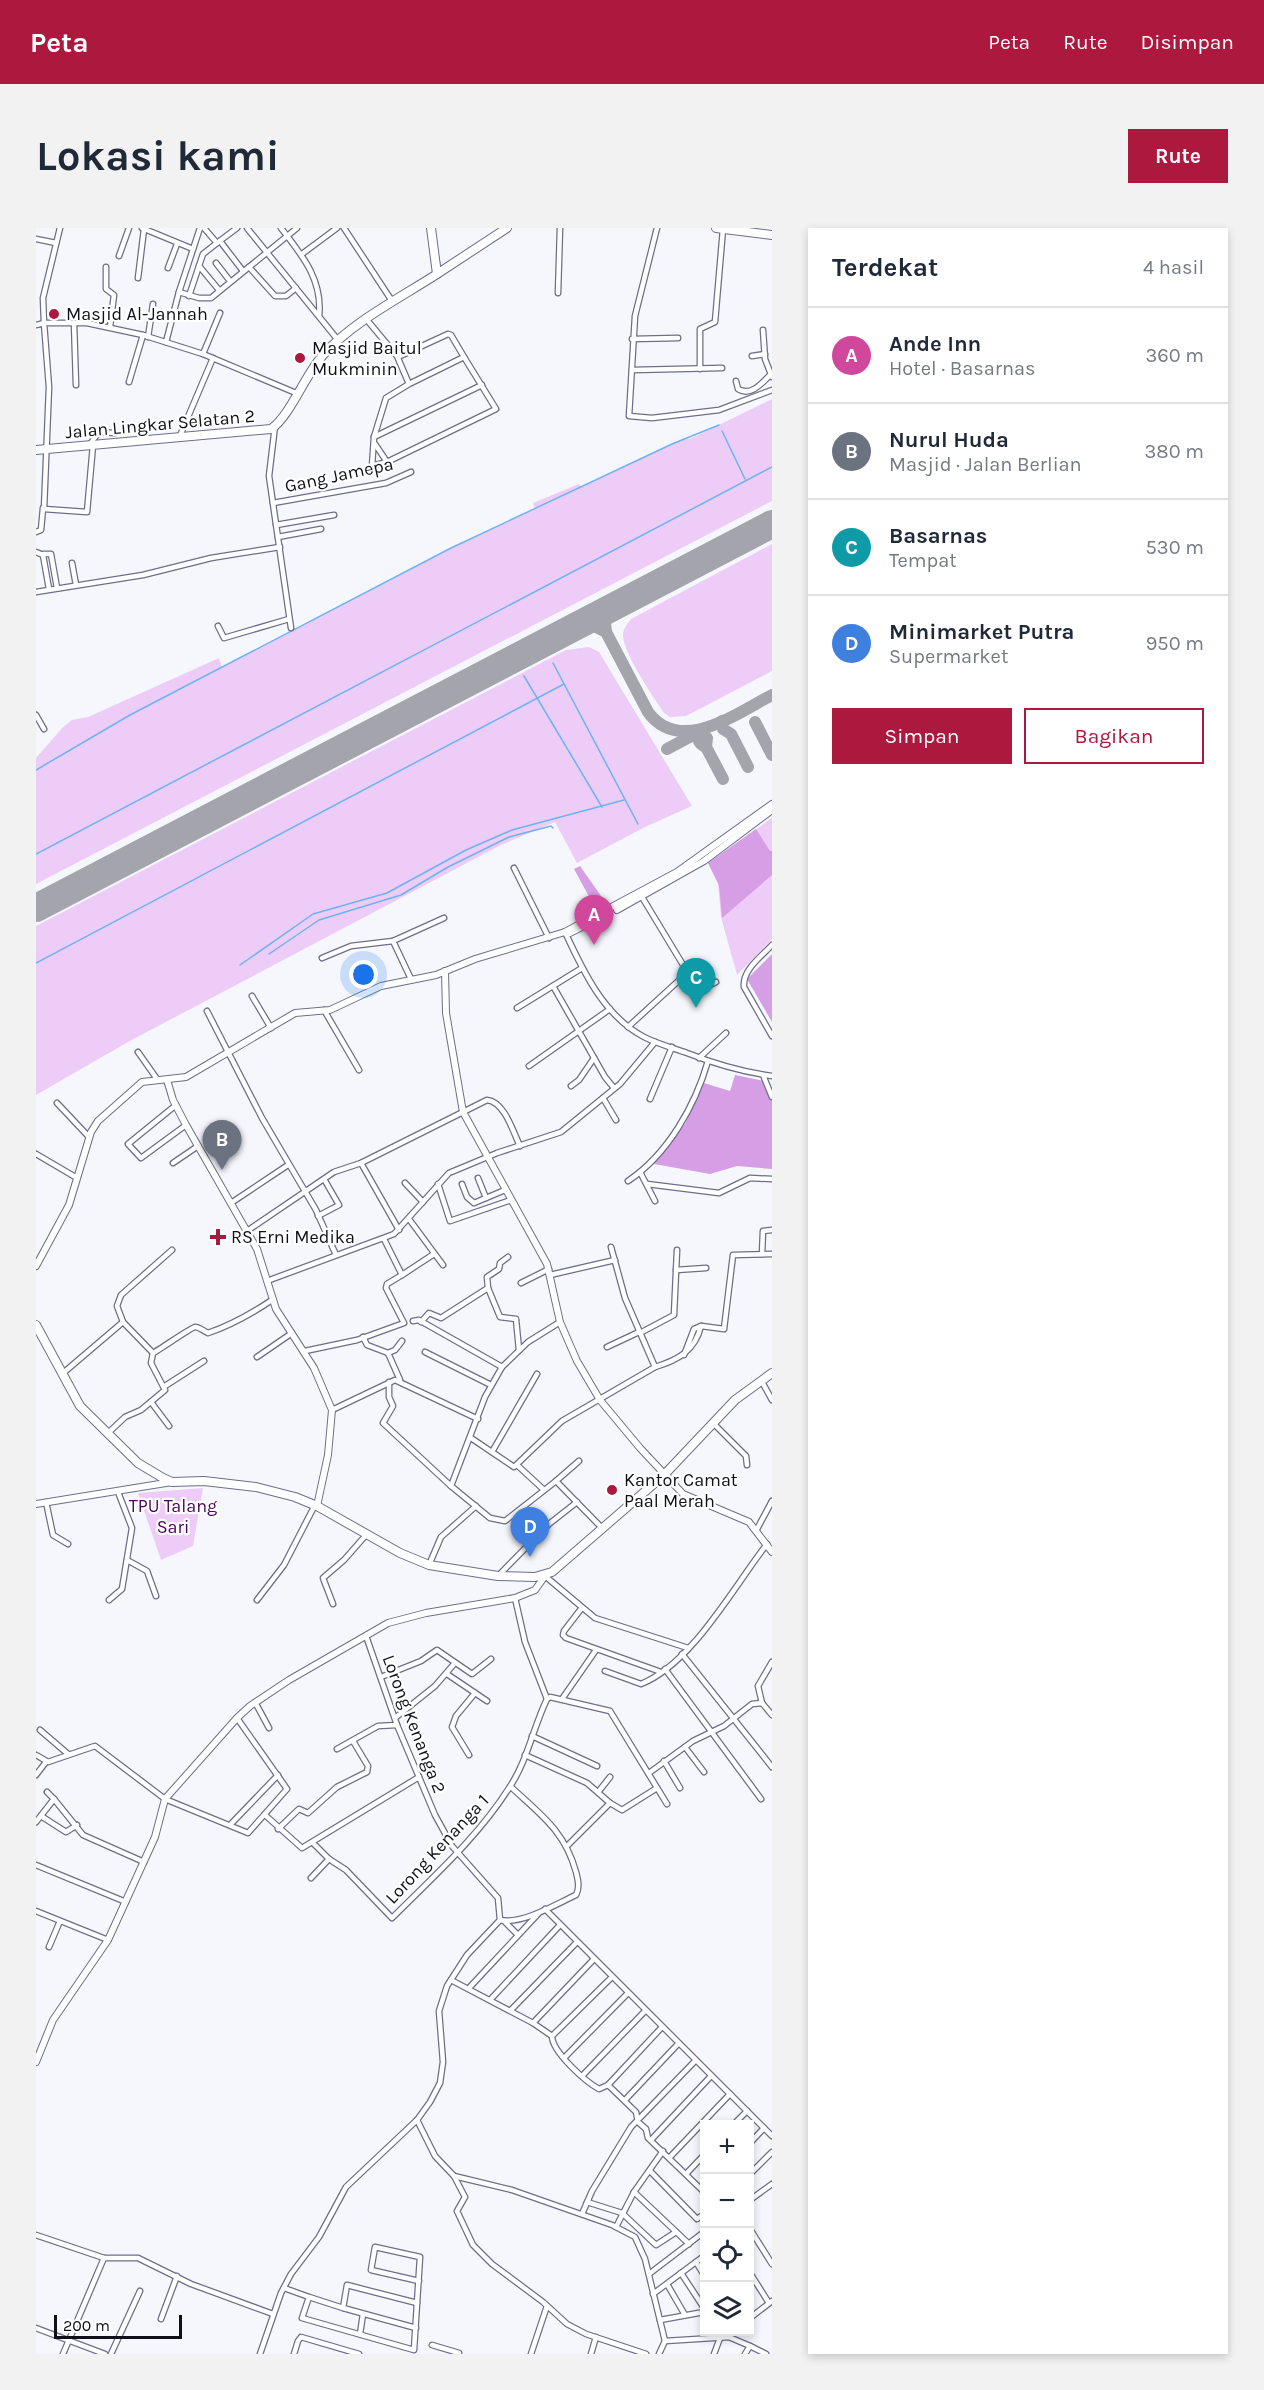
<!DOCTYPE html>
<html lang="id">
<meta charset="utf-8">
<style>
:root{--surface:#fff;--page:#f2f2f3;--text:#1f2937;--muted:#747a83;--line:#e0e1e3;--accent:#ad183e}
body{margin:0;font-family:Karla,sans-serif;background:var(--page);color:var(--text)}
.controls{position:absolute;right:18px;bottom:18px;display:grid;overflow:hidden;border-radius:0px;box-shadow:0 3px 9px #0003}
.controls button{width:54px;height:54px;display:grid;place-items:center;padding:0;border:0;border-bottom:2px solid var(--line);background:var(--surface);color:var(--text);font:30px sans-serif}
.scale{position:absolute;left:18px;bottom:15px;width:128px;box-sizing:border-box;padding-left:6px;border:3px solid #0f101a;border-top:0;font-size:16px;line-height:21px;white-space:nowrap;color:#0f101a;-webkit-text-stroke:4px #fff;paint-order:stroke}
.you{position:absolute;left:328px;top:747px;width:21px;height:21px;margin:-15px;border:4px solid #fff;border-radius:50%;background:#1a73e8;box-shadow:0 0 0 9px #1a73e833}
.badge{display:grid;place-items:center;width:39px;height:39px;border-radius:50%;background:var(--accent);color:#fff;font-size:20px;font-weight:700}
.pin{position:absolute;translate:-50% -50px;filter:drop-shadow(0 2px 3px #0008)}
.pin::after{content:'';position:absolute;top:32px;width:21px;height:18px;background:inherit;clip-path:polygon(0 0,100% 0,50% 100%)}
.list{margin:0;padding:0;list-style:none}
h2{display:flex;justify-content:space-between;align-items:center;height:78px;margin:0;padding:0 24px;font-size:26px}
h2 small{font-size:20px;font-weight:400;color:var(--muted)}
.list li{display:grid;grid-template-columns:39px 1fr auto;gap:18px;align-items:center;box-sizing:border-box;height:96px;padding:0 24px;border-top:2px solid var(--line)}
.list b{display:block;font-size:22px;white-space:nowrap}
.list p{margin:0;font-size:20px;white-space:nowrap;color:var(--muted)}
.list em{font-size:20px;font-style:normal;color:var(--muted)}
.actions{display:flex;gap:12px;padding:18px 24px}
.actions a{flex:1;padding:14px 0;border:2px solid var(--accent);border-radius:0px;text-align:center;font-size:21px;color:var(--accent)}
.actions .main{background:var(--accent);color:#fff}
.icon{flex:none;width:33px;height:33px;fill:none;stroke:currentColor;stroke-width:2;stroke-linecap:round;stroke-linejoin:round}
.map{position:relative;flex:none;width:736px;height:2126px;overflow:hidden;border-radius:0px}
header{display:flex;align-items:center;gap:36px;box-sizing:border-box;height:84px;padding:0 30px;background:var(--accent);color:#fff}
header strong{font-size:28px}
nav{display:flex;gap:33px;margin-inline-start:auto;font-size:21px}
.intro{display:flex;align-items:center;justify-content:space-between;box-sizing:border-box;height:144px;padding:0 36px}
h1{margin:0;font-size:42px}
.button{padding:15px 27px;border-radius:0px;background:var(--accent);color:#fff;font-size:21px;font-weight:700}
main{display:flex;gap:36px;padding:0 36px}
aside{flex:1;background:var(--surface);border-radius:0px;box-shadow:0 3px 9px #0003}
.map>svg:first-child{display:block}
</style>
<header>
<strong>Peta</strong>
<nav><a>Peta</a><a>Rute</a><a>Disimpan</a></nav>
</header>
<div class="intro"><h1>Lokasi kami</h1><a class="button">Rute</a></div>
<main>
<div class="map">
<svg width="736" height="2126" viewBox="0 0 736 2126">
<rect width="100%" height="100%" fill="#f6f7fd"/>
<!-- green -->
<g fill="#eeccf8">
<polygon points="736,171 736,273 0,656 0,530 27,499 36,492 52,489 183,430 186,439 415,320 499,281 497,275 543,256 545,259 636,216 649,210 654,211"/>
<path d="M736,316V443L650,488L634,489L628,485C617,469 588,426 587,408C587,401 591,396 595,391Z"/>
<polygon points="553,419 563,424 656,578 609,599 541,635 519,594 465,617 92,814 0,867 0,698 530,422"/>
<polygon points="736,590 736,711 701,747 685,689 682,656 672,635"/>
<polygon points="167,1260 157,1318 125,1332 102,1265"/>
</g>
<!-- forest -->
<g fill="#d69ee5">
<polygon points="720,601 734,623 736,623 736,647 686,690 683,657 672,635"/>
<polygon points="544,638 570,675 571,680 562,685 538,641"/>
<polygon points="736,726 736,794 711,751"/>
<polygon points="699,847 728,853 736,871 736,941 701,938 674,946 618,936 649,896 668,855 694,863"/>
</g>
<g fill="none" stroke-linecap="round" stroke-linejoin="round">
<!-- stream -->
<g stroke="#6bb4f1" stroke-width="1.5">
<polyline points="686,203 709,251"/>
<polyline points="517,435 602,596"/>
<polyline points="488,448 566,579"/>
<polyline points="0,542 94,487 415,320 636,216 683,197"/>
<polyline points="0,626 736,239"/>
<polyline points="233,726 283,692 365,667 412,639 473,609 515,598 517,600"/>
<polyline points="0,735 528,456"/>
<polyline points="204,737 277,686 351,665 430,622 476,602 588,572"/>
</g>
<!-- taxiway -->
<g stroke="#a3a4ac" stroke-width="12">
<path d="M546,395L558,398L570,404L612,484C644,528 701,485 736,467"/>
<polyline points="570,404 569,394 577,379"/>
<polyline points="686,493 687,501 695,506 712,539"/>
<polyline points="719,494 736,527"/>
<polyline points="670,519 687,551"/>
<path d="M631,521L661,505L665,502L671,510L670,519C662,516 662,511 661,503"/>
</g>
<!-- runway -->
<polyline stroke="#a3a4ac" stroke-width="28" points="0,680 736,296"/>
<!-- minor casing -->
<g stroke="#6c6e8a" stroke-width="7">
<g id="minor">
<polyline points="24,0 7,70 8,95 51,95 107,107 167,126 260,165"/>
<polyline points="106,0 157,21"/>
<polyline points="168,0 181,15 167,26 163,38 183,62"/>
<polyline points="211,0 302,112"/>
<path d="M245,0C266,27 287,52 283,88"/>
<polyline points="308,0 356,73"/>
<polyline points="621,0 599,88 593,188 616,190 683,182 736,162"/>
<polyline points="0,11 20,15"/>
<polyline points="184,13 207,43"/>
<polyline points="181,15 201,0"/>
<polyline points="266,26 301,0"/>
<polyline points="83,28 93,0"/>
<polyline points="180,35 194,53"/>
<polyline points="70,39 70,61 78,67 74,99"/>
<polyline points="213,39 239,68 250,68 260,60"/>
<polyline points="132,40 141,16"/>
<polyline points="102,50 108,1"/>
<polyline points="143,64 163,70 175,70 261,0"/>
<polyline points="522,65 524,0"/>
<polyline points="153,68 163,38"/>
<polyline points="331,92 361,128 373,156 350,170 338,209 336,238 351,234 460,181 428,129 373,156"/>
<polyline points="38,95 40,157"/>
<polyline points="0,97 8,95 13,159 8,281 51,284 57,217"/>
<polyline points="727,102 729,131 736,149"/>
<polyline points="112,109 117,76"/>
<polyline points="596,111 642,110"/>
<polyline points="130,114 143,64 164,0"/>
<polyline points="167,126 184,85"/>
<polyline points="716,128 729,126"/>
<polyline points="362,129 412,106 415,107 428,129"/>
<polyline points="664,141 664,101 679,94 687,1"/>
<polyline points="596,142 686,140"/>
<path d="M700,153L702,161C715,169 726,155 735,146"/>
<polyline points="93,154 107,107"/>
<polyline points="239,198 233,248 255,400"/>
<polyline points="338,209 446,157"/>
<polyline points="143,210 177,130"/>
<polyline points="54,216 63,204 79,205"/>
<polyline points="339,216 351,234"/>
<polyline points="237,275 350,255 375,244"/>
<polyline points="240,297 298,287"/>
<polyline points="0,304 5,302 7,280"/>
<polyline points="242,309 285,301"/>
<polyline points="0,324 7,327 13,361"/>
<polyline points="7,326 15,326 21,360"/>
<polyline points="36,335 40,357"/>
<polyline points="0,364 107,347 175,330 244,319"/>
<polyline points="182,398 188,410 253,391"/>
<polyline points="0,487 8,501"/>
<polyline points="478,640 513,710"/>
<polyline points="606,669 661,760 666,761 680,754"/>
<path d="M529,704C547,743 568,788 608,809C622,816 637,820 651,825C679,836 707,844 736,848"/>
<polyline points="357,713 375,751"/>
<path d="M736,717C725,729 706,742 708,759L736,808"/>
<polyline points="286,730 315,718 357,713 408,690"/>
<polyline points="517,758 569,849 578,860"/>
<polyline points="216,768 235,800"/>
<polyline points="481,780 546,740"/>
<polyline points="288,782 323,842"/>
<polyline points="171,783 226,890 280,982 300,1027"/>
<polyline points="592,799 651,745"/>
<polyline points="102,824 121,851"/>
<polyline points="663,830 690,805"/>
<polyline points="493,838 574,781"/>
<polyline points="727,847 736,869"/>
<polyline points="535,858 543,852 558,830"/>
<polyline points="567,870 580,892"/>
<polyline points="614,871 636,819"/>
<polyline points="21,875 53,909"/>
<polyline points="140,877 92,916 105,930 150,897"/>
<polyline points="0,926 41,950"/>
<polyline points="137,935 162,918"/>
<polyline points="325,935 363,1002"/>
<polyline points="604,944 619,973"/>
<polyline points="442,950 450,970"/>
<path d="M592,953C632,926 659,878 672,833"/>
<polyline points="369,955 387,974"/>
<polyline points="402,956 414,993 475,972"/>
<polyline points="426,956 431,969 438,975 469,962"/>
<polyline points="611,956 683,965 714,950 736,951"/>
<polyline points="195,975 252,937"/>
<polyline points="282,988 303,977 288,951"/>
<polyline points="373,991 407,1037"/>
<path d="M211,1003L298,944L325,935L451,872C469,874 477,904 484,918"/>
<polyline points="726,1026 727,1003 736,1002"/>
<polyline points="640,1042 670,1040"/>
<polyline points="366,1047 398,1026"/>
<polyline points="514,1047 579,1032"/>
<polyline points="231,1053 358,1006 413,945 461,925 525,904 584,856 619,814"/>
<polyline points="485,1055 513,1041"/>
<polyline points="452,1060 451,1049 463,1041 464,1035 472,1029"/>
<polyline points="377,1093 383,1092 466,1139"/>
<polyline points="385,1094 393,1085 405,1090 452,1060 464,1089 480,1091 483,1122"/>
<polyline points="524,1094 492,1114 466,1139 449,1169 415,1258 454,1290 469,1293 520,1253 567,1301"/>
<polyline points="604,1105 638,1087 641,1022"/>
<polyline points="327,1109 331,1117 352,1125 364,1152"/>
<polyline points="571,1119 603,1104"/>
<polyline points="269,1123 321,1112 368,1095 350,1060 351,1056 366,1047 348,1011"/>
<polyline points="389,1124 455,1157"/>
<polyline points="117,1125 87,1094 81,1078 85,1067 136,1022"/>
<polyline points="352,1125 359,1122 366,1113"/>
<polyline points="648,1127 658,1101 665,1098"/>
<polyline points="221,1129 256,1105"/>
<path d="M619,1139C642,1132 659,1123 665,1098L688,1101L697,1027L736,1026"/>
<polyline points="26,1146 87,1094"/>
<polyline points="725,1152 736,1172"/>
<polyline points="353,1154 353,1169 357,1178 347,1195 415,1258"/>
<polyline points="129,1158 168,1133"/>
<polyline points="115,1174 133,1198"/>
<polyline points="296,1182 359,1152 442,1191"/>
<polyline points="677,1195 710,1228 711,1237"/>
<path d="M71,1206L89,1189L105,1182L129,1162L115,1135L117,1125C123,1122 156,1099 159,1099C163,1099 168,1103 172,1105C196,1097 215,1086 236,1072"/>
<polyline points="435,1210 478,1239 526,1193 619,1139 589,1070 575,1019"/>
<polyline points="456,1224 501,1146"/>
<polyline points="481,1237 507,1261"/>
<polyline points="520,1253 543,1233"/>
<polyline points="10,1274 17,1307 32,1316"/>
<polyline points="720,1303 736,1273"/>
<polyline points="91,1332 111,1343 120,1368"/>
<polyline points="393,1337 405,1309 440,1278"/>
<polyline points="462,1348 513,1296 541,1274"/>
<polyline points="509,1348 559,1390 652,1420"/>
<polyline points="73,1372 86,1361 96,1300 82,1264"/>
<polyline points="221,1372 248,1337 279,1277"/>
<polyline points="297,1376 287,1350 308,1332 330,1307"/>
<polyline points="545,1381 528,1403 527,1407 530,1410 625,1444"/>
<polyline points="646,1426 736,1539"/>
<polyline points="629,1441 725,1571"/>
<path d="M569,1443L605,1456C656,1436 698,1358 731,1316"/>
<polyline points="411,1446 451,1473"/>
<polyline points="345,1449 385,1433 401,1422 436,1446 455,1431"/>
<polyline points="511,1471 514,1469 574,1483 631,1576"/>
<polyline points="526,1471 560,1422"/>
<polyline points="219,1474 233,1500"/>
<polyline points="726,1475 722,1458 736,1434"/>
<polyline points="359,1490 399,1458 418,1436"/>
<polyline points="4,1502 32,1526"/>
<polyline points="496,1508 561,1538"/>
<polyline points="649,1519 668,1544"/>
<polyline points="301,1521 342,1498 361,1497"/>
<polyline points="0,1527 12,1534 59,1518 129,1571 212,1605 251,1561 201,1490"/>
<polyline points="433,1527 416,1499 420,1488 439,1465"/>
<polyline points="489,1527 551,1555 574,1575 532,1617"/>
<polyline points="628,1533 644,1560"/>
<polyline points="613,1545 657,1513 688,1498 716,1476 726,1475 736,1487"/>
<polyline points="0,1547 10,1534"/>
<polyline points="563,1563 574,1549"/>
<polyline points="11,1564 18,1571"/>
<polyline points="574,1575 586,1582 621,1560"/>
<polyline points="229,1587 266,1620 383,1549"/>
<polyline points="5,1588 30,1604 41,1597"/>
<polyline points="0,1594 18,1571 47,1607 108,1634"/>
<polyline points="194,1597 242,1547"/>
<polyline points="242,1601 263,1581 272,1585 301,1559 331,1544 332,1538 317,1513"/>
<path d="M277,1615L293,1631L310,1642L356,1690C397,1649 442,1609 473,1560C491,1534 497,1500 511,1471L489,1414L479,1370"/>
<polyline points="0,1637 90,1674"/>
<polyline points="275,1650 293,1631"/>
<polyline points="509,1681 736,1908"/>
<polyline points="0,1683 72,1712"/>
<path d="M464,1692C486,1697 520,1676 540,1667C544,1659 542,1652 540,1644C529,1603 504,1586 475,1559"/>
<polyline points="468,1693 482,1707"/>
<polyline points="13,1719 24,1693"/>
<polyline points="415,1752 497,1795 558,1731"/>
<polyline points="433,1760 502,1686"/>
<polyline points="455,1771 524,1697"/>
<polyline points="475,1782 541,1714"/>
<path d="M497,1795L516,1808C516,1824 550,1854 563,1861L572,1857L626,1799"/>
<polyline points="516,1808 576,1749"/>
<polyline points="528,1830 592,1765"/>
<polyline points="546,1848 609,1783"/>
<polyline points="572,1857 600,1884 602,1894 610,1901 612,1910 668,1964"/>
<polyline points="589,1872 642,1816"/>
<polyline points="381,1892 399,1928 418,1948 476,1962 576,1997 599,2009 609,2031 629,2113 693,2109 714,2118 709,2126"/>
<polyline points="698,1896 711,1883"/>
<polyline points="615,1912 675,1848"/>
<polyline points="714,1915 728,1900"/>
<polyline points="634,1929 694,1866"/>
<polyline points="614,1943 661,1991 668,1986"/>
<polyline points="650,1946 668,1927"/>
<polyline points="714,1946 736,1924"/>
<polyline points="418,1948 429,1969 421,1983 437,2017 456,2036 507,2074 531,2096 550,2106 610,2126"/>
<polyline points="598,1964 653,2016"/>
<polyline points="714,1972 736,1956"/>
<polyline points="551,1974 586,1985 620,2017 640,2004"/>
<polyline points="546,1986 556,1963 595,1899 659,1833"/>
<polyline points="580,1999 598,1964 627,1923"/>
<polyline points="714,2001 736,2036"/>
<polyline points="0,2007 68,2030 102,2030 155,2056 237,2086"/>
<polyline points="660,2034 668,2047"/>
<polyline points="645,2045 668,2080"/>
<polyline points="714,2045 733,2075"/>
<polyline points="613,2046 668,2004"/>
<polyline points="631,2056 649,2087"/>
<polyline points="248,2060 273,2069 266,2090 378,2122 384,2029 339,2019 335,2042 383,2053"/>
<polyline points="617,2066 668,2028"/>
<polyline points="273,2069 307,2080"/>
<polyline points="714,2090 736,2073"/>
<polyline points="125,2091 141,2048"/>
<polyline points="624,2092 668,2084"/>
<polyline points="0,2100 69,2126"/>
<polyline points="380,2100 307,2080 311,2057 381,2075"/>
<polyline points="324,2106 327,2086"/>
<polyline points="396,2117 423,2125"/>
<polyline points="714,2118 730,2126"/>
<polyline points="27,2126 68,2030"/>
<polyline points="75,2126 104,2063"/>
<polyline points="224,2126 245,2065 255,2046 283,2009 310,1959 381,1892 394,1874 404,1855 407,1834 403,1783 411,1758 431,1727 464,1692 462,1670 416,1618 399,1587 361,1497 330,1408"/>
<polyline points="258,2126 262,2113 265,2109 323,2126"/>
<polyline points="495,2126 511,2078"/>
<polyline points="555,2126 560,2109"/>
<polyline points="623,2126 629,2113"/>
<polyline points="678,2126 684,2110"/>
</g>
</g>
<!-- tertiary casing -->
<g stroke="#6c6e8a" stroke-width="8">
<g id="tertiary">
<polyline points="581,682 668,633 736,582"/>
<polyline points="529,704 534,705 550,697"/>
<polyline points="409,743 410,785 427,884 511,1036 524,1094 541,1133 564,1172 604,1220 647,1266 713,1294 736,1324"/>
<polyline points="131,852 137,872 150,897 221,1021 240,1081 278,1140 296,1182 292,1227 281,1278"/>
<polyline points="0,1038 33,977 55,904 62,893 106,854 150,849 259,785 294,782 345,758 400,747 439,731 529,704 641,644 736,576"/>
<polyline points="0,1276 136,1254"/>
<polyline points="0,1834 17,1792 72,1712 119,1609 129,1571 201,1490 214,1478 253,1452 352,1395 390,1385 479,1370 499,1362 509,1348"/>
</g>
</g>
<!-- primary casing -->
<g stroke="#6c6e8a" stroke-width="10">
<g id="primary">
<polyline points="680,0 736,7"/>
<polyline points="401,46 471,0"/>
</g>
</g>
<!-- trunk casing -->
<g stroke="#6c6e8a" stroke-width="10">
<g id="trunk">
<path d="M0,222L235,201C255,187 269,146 288,126C318,93 364,70 401,46L395,0"/>
<polyline points="0,1097 44,1178 102,1235 127,1250 136,1254 168,1253 220,1259 259,1269 281,1278 364,1325 393,1337 462,1348 499,1349 516,1344 628,1247 699,1172 736,1145"/>
</g>
</g>
<!-- minor -->
<use href="#minor" stroke="#fff" stroke-width="4.5"/>
<!-- tertiary -->
<use href="#tertiary" stroke="#fff" stroke-width="6"/>
<!-- primary -->
<use href="#primary" stroke="#fff" stroke-width="8"/>
<!-- trunk -->
<use href="#trunk" stroke="#fff" stroke-width="8"/>
</g>
<!-- markers -->
<g fill="#ad183e" stroke="#fff" stroke-width="2">
<circle cx="18" cy="86" r="6"/>
<circle cx="264" cy="130" r="6"/>
<path d="M179 1000h6v6h6v6h-6v6h-6v-6h-6v-6h6z"/>
<circle cx="576" cy="1262" r="6"/>
</g>
<g text-anchor="middle" stroke-width="4.5" stroke-linejoin="round" paint-order="stroke">
<!-- poi labels -->
<g font-size="18" fill="#0f101a" stroke="#fff" text-anchor="start">
<text x="30" y="92">Masjid Al-Jannah</text>
<text x="276" y="126">Masjid Baitul<tspan x="276" dy="21">Mukminin</tspan></text>
<text x="195" y="1015">RS Erni Medika</text>
<text x="588" y="1258">Kantor Camat<tspan x="588" dy="21">Paal Merah</tspan></text>
</g>
<!-- street labels -->
<g font-size="18" fill="#0f101a" stroke="#fff">
<text transform="translate(124 196) rotate(-5)" y="6">Jalan Lingkar Selatan 2</text>
<text transform="translate(303 247) rotate(-12)" y="6">Gang Jamepa</text>
<text transform="translate(378 1496) rotate(69)" y="6">Lorong Kenanga 2</text>
<text transform="translate(401 1621) rotate(-47)" y="6">Lorong Kenanga 1</text>
</g>
<!-- park labels -->
<g font-size="18" fill="#490058" stroke="#fff">
<text x="137" y="1284">TPU Talang<tspan x="137" dy="21">Sari</tspan></text>
</g>
</g>
</svg>
<div class="controls">
<button>+</button>
<button>−</button>
<button><svg class="icon" aria-label="locate" viewBox="0 0 24 24"><circle cx="12" cy="12" r="6"/><path d="M12 2v4M12 18v4M2 12h4M18 12h4"/></svg></button>
<button><svg class="icon" aria-label="layers" viewBox="0 0 24 24"><path d="M12 4l9 5-9 5-9-5zM3 14l9 5 9-5"/></svg></button>
</div>
<div class="scale">200 m</div>
<div class="you"></div>
<div class="pin badge" style="left:558px;top:717px;background:#d1479c">A</div>
<div class="pin badge" style="left:186px;top:942px;background:#6b7280">B</div>
<div class="pin badge" style="left:660px;top:780px;background:#0f9aa8">C</div>
<div class="pin badge" style="left:494px;top:1329px;background:#3f7fe0">D</div>
</div>
<aside>
<h2>Terdekat<small>4 hasil</small></h2>
<ul class="list">
<li><span class="badge" style="background:#d1479c">A</span><div><b>Ande Inn</b><p>Hotel · Basarnas</p></div><em>360 m</em></li>
<li><span class="badge" style="background:#6b7280">B</span><div><b>Nurul Huda</b><p>Masjid · Jalan Berlian</p></div><em>380 m</em></li>
<li><span class="badge" style="background:#0f9aa8">C</span><div><b>Basarnas</b><p>Tempat</p></div><em>530 m</em></li>
<li><span class="badge" style="background:#3f7fe0">D</span><div><b>Minimarket Putra</b><p>Supermarket</p></div><em>950 m</em></li>
</ul>
<div class="actions"><a class="main">Simpan</a><a>Bagikan</a></div>
</aside>
</main>
